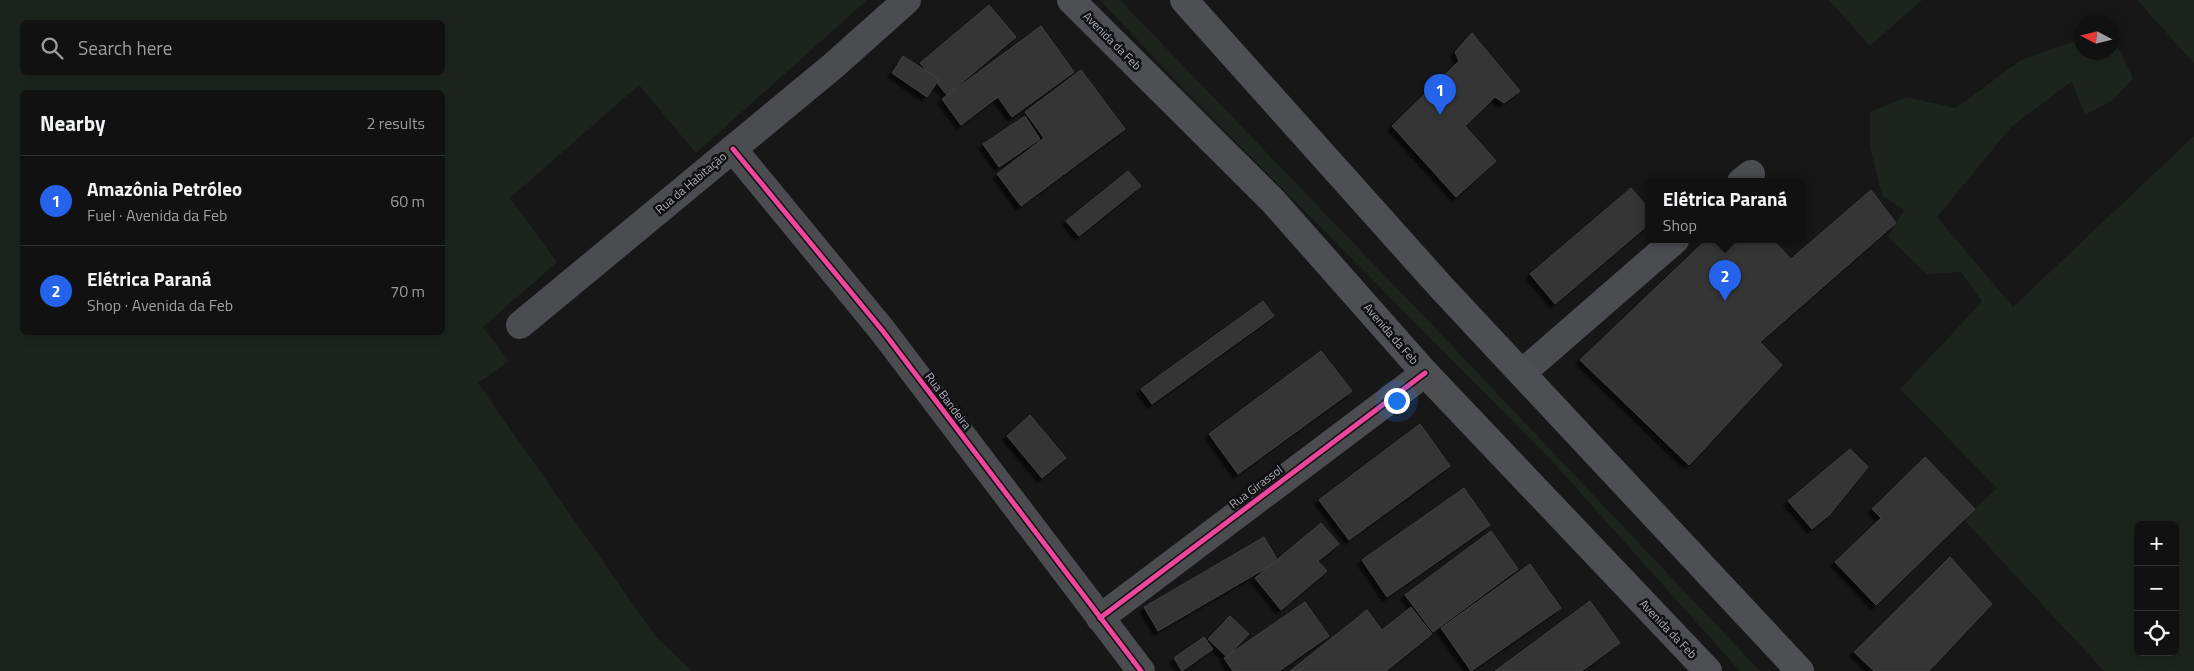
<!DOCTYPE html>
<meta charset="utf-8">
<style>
:root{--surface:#111;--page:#1a1a1a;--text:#f1f3f6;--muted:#9c9d9f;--line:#303131;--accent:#2563eb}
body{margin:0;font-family:"Titillium Web",sans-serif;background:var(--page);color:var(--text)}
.controls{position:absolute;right:15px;bottom:15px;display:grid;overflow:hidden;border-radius:8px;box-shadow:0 2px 12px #0003}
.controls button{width:45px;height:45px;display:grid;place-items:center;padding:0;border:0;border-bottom:1px solid var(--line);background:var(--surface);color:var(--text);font:25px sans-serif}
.compass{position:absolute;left:2074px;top:15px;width:45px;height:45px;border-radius:50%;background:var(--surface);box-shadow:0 2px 12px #0003;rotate:277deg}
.you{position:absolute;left:1396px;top:400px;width:18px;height:18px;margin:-12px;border:4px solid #fff;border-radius:50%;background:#1a73e8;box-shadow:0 0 0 8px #1a73e833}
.badge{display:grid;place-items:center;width:32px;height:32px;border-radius:50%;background:var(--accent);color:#fff;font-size:16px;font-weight:700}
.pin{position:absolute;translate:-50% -41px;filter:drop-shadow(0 1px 2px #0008)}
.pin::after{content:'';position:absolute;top:26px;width:18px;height:15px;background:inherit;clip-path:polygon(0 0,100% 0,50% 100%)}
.popup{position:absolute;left:1645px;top:178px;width:160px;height:65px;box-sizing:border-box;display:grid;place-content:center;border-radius:8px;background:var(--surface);filter:drop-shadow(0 1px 4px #0005);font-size:16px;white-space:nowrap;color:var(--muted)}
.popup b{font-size:19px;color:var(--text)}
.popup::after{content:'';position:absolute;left:50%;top:100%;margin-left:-10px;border:10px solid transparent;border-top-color:var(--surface)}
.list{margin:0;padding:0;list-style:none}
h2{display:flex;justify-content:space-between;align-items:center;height:65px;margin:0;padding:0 20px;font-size:21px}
h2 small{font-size:16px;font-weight:400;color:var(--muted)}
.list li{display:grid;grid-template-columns:32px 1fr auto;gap:15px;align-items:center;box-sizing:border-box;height:90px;padding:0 20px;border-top:1px solid var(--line)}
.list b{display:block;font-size:19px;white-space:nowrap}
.list p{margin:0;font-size:16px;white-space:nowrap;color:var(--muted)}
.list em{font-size:16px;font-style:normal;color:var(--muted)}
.icon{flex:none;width:28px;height:28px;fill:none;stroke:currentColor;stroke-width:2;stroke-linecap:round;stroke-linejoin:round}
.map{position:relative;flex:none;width:2194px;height:671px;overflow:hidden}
.search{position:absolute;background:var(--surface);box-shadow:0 2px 12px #0003;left:20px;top:20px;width:425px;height:55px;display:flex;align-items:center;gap:12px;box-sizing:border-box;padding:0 18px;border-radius:8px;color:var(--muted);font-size:19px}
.panel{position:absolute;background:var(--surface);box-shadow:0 2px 12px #0003;left:20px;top:90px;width:425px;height:245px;border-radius:8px}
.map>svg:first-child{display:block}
</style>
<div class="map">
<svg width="2194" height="671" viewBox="0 0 2194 671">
<defs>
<filter id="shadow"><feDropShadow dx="-4.5" dy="4.5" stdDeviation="1" flood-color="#0009"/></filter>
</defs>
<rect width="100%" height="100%" fill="#171717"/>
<!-- green -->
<g fill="#1d241e" fill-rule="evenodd">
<path d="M0,0H867L696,153L639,85L510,198L557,262L483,327L509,361L478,383L656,637L692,671H0ZM442,22V72H22V22ZM442,92V332H22V92Z"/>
<polygon points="1100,0 1120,0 1438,331 1760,671 1740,671 1552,461 1180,85"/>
<polygon points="1829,0 1922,0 1870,46"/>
<polygon points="2137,0 2194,0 2194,63"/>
<path d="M2081,39L2082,52H2112V42L2118,48L2133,78L2113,100L2085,115L2072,81L2012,126L1937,217L2013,307L2194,136V671H2104L1964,520L1997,488L1900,389L1982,302L1961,272L1927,274L1888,237L1904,210L1882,195L1870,148V112L1906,97L1956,108L2021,60ZM2138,525H2175V652H2138Z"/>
</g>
<!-- building -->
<g fill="#353536" stroke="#3f4043" filter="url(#shadow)">
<polygon points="989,5 1016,37 947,95 920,63"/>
<polygon points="1041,26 1074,72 1012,117 998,97 961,125 942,99"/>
<polygon points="1472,33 1520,91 1504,103 1495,97 1465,126 1496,161 1456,197 1392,126 1459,61 1455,52"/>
<polygon points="903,56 939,79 927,97 892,73"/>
<polygon points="1081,70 1125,129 1021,206 997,174 1044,138 1025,112"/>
<polygon points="1025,116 1040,139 999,167 983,144"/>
<polygon points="1128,171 1141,186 1079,236 1066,221"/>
<polygon points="1631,188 1649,209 1649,224 1555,304 1530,274"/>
<polygon points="1871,190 1896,223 1760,342 1782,365 1689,465 1580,360 1706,240 1773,240 1791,259"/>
<polygon points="1263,301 1274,316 1152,404 1141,389"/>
<polygon points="1321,351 1352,391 1238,474 1209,434"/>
<polygon points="1030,415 1066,458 1042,478 1007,436"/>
<polygon points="1420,424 1450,466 1349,540 1319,500"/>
<polygon points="1850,449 1868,467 1830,514 1812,529 1788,501"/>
<polygon points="1925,457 1975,509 1876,605 1835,562 1881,518 1872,509"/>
<polygon points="1464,488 1490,525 1387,597 1362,560"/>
<polygon points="1321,523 1339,544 1318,561 1327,571 1281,610 1255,578"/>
<polygon points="1491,531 1518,569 1433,632 1405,595"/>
<polygon points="1264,537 1278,561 1158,631 1144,607"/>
<polygon points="1950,557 1992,604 1929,671 1874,671 1854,652"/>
<polygon points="1530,564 1561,608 1471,671 1441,628"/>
<polygon points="1590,601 1620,643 1582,671 1495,671"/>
<polygon points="1305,602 1329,636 1279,671 1233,671 1224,658"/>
<polygon points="1411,607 1432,634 1386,671 1290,671 1367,610 1382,630"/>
<polygon points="1230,616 1249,634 1227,657 1208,639"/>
<polygon points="1204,637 1213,649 1182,671 1174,658"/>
</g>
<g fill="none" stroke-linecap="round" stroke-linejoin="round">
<!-- minor -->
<g stroke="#4b4c50" stroke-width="28">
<polyline points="733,149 882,330 1141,671"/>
<polyline points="1741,182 1751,174"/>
<polyline points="520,325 833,66 907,0"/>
<polyline points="1522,373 1675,240"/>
<polyline points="1100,618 1425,373"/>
</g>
<!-- major -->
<g stroke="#4d4f52" stroke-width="28">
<polyline points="1071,0 1273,201 1425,373 1708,671"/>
<polyline points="1184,0 1441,287 1800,671"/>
</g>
<!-- cycleway casing -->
<g stroke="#111113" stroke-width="8">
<g id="cycleway">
<polyline points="733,149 882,330 1141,671"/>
<polyline points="1100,618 1425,373"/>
</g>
</g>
<!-- cycleway -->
<use href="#cycleway" stroke="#ed469a" stroke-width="5"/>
</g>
<g text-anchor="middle" stroke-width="5" stroke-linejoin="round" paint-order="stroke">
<!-- street labels -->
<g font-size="12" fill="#a8adb8" stroke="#111113">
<text transform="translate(1112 41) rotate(45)" y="4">Avenida da Feb</text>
<text transform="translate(691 183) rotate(-40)" y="4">Rua da Habitação</text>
<text transform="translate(1391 334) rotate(49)" y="4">Avenida da Feb</text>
<text transform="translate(948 401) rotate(53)" y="4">Rua Bandeira</text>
<text transform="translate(1256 487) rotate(-37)" y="4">Rua Girassol</text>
<text transform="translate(1668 629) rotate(46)" y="4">Avenida da Feb</text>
</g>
</g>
</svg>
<div class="controls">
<button>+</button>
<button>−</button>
<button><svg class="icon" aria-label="locate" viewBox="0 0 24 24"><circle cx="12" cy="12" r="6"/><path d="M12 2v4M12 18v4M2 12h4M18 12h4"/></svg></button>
</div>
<svg class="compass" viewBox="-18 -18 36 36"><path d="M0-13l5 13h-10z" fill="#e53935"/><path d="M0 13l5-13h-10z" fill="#9c9d9f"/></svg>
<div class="you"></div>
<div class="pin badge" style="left:1440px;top:115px">1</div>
<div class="pin badge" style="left:1725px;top:301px">2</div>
<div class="popup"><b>Elétrica Paraná</b>Shop</div>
<div class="search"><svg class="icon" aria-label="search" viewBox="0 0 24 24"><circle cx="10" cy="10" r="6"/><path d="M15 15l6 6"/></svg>Search here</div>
<section class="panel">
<h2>Nearby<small>2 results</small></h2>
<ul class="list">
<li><span class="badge">1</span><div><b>Amazônia Petróleo</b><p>Fuel · Avenida da Feb</p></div><em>60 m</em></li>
<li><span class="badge">2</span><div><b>Elétrica Paraná</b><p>Shop · Avenida da Feb</p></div><em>70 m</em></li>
</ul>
</section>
</div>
